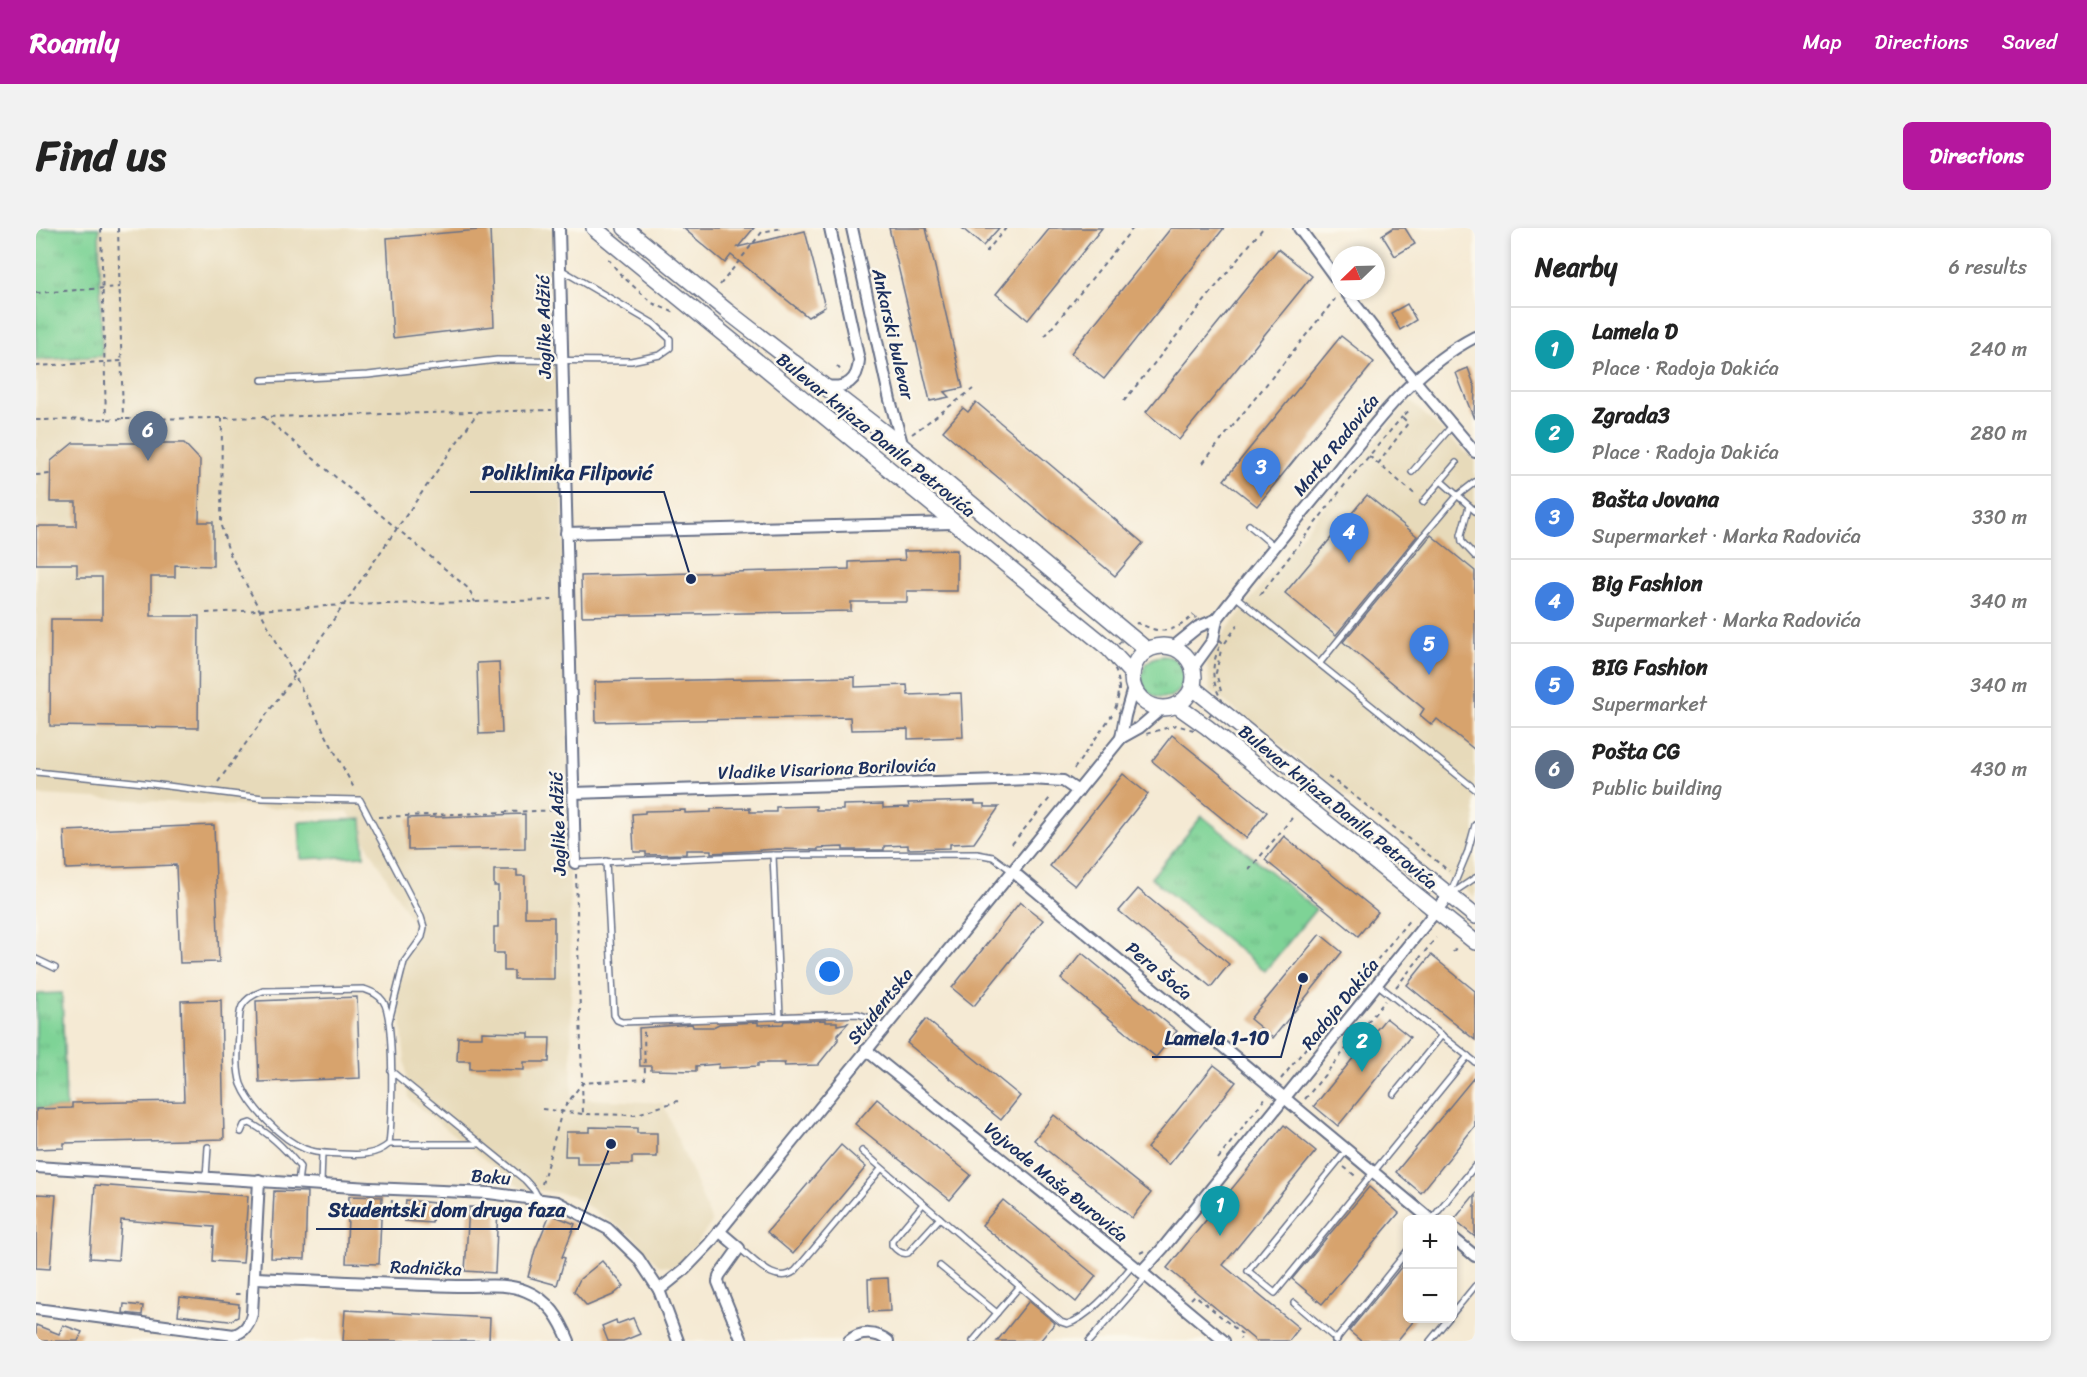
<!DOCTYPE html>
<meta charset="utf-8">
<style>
:root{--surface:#fff;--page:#f2f2f2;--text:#222;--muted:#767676;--line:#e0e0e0;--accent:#b5179e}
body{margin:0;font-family:Sriracha,sans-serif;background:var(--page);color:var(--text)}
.controls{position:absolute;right:18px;bottom:18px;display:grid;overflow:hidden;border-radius:9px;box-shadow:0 3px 9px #0003}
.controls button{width:54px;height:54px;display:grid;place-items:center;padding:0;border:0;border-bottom:2px solid var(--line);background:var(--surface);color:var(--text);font:30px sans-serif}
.compass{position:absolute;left:1295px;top:18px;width:54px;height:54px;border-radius:50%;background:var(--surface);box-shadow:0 3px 9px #0003;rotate:247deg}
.you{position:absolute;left:794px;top:744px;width:21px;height:21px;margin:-15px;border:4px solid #fff;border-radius:50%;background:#1a73e8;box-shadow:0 0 0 9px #1a73e833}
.badge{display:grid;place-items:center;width:39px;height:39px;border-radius:50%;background:var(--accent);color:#fff;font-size:20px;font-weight:700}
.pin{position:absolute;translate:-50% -50px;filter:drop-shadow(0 2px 3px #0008)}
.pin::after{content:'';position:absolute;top:32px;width:21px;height:18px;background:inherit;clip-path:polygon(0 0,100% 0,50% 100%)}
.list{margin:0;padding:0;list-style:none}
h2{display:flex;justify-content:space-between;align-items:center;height:78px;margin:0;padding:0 24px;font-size:26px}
h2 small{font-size:20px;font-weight:400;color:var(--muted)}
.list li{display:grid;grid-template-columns:39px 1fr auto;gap:18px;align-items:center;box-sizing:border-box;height:84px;padding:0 24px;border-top:2px solid var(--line)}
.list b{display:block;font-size:22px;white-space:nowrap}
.list p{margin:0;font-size:20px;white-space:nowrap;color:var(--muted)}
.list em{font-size:20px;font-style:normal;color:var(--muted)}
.map{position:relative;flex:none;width:1439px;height:1113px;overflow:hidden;border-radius:9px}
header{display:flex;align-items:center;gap:36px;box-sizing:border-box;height:84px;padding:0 30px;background:var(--accent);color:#fff}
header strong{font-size:28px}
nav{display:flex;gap:33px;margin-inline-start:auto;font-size:21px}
.intro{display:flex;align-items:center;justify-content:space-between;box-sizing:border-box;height:144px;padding:0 36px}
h1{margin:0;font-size:42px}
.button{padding:15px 27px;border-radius:9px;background:var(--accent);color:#fff;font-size:21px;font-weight:700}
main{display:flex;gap:36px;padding:0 36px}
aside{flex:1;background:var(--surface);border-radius:9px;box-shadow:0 3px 9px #0003}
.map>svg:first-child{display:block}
</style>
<header>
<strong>Roamly</strong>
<nav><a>Map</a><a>Directions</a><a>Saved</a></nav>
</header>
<div class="intro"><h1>Find us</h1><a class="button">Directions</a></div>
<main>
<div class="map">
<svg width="1439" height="1113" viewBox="0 0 1439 1113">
<defs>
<pattern id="grass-tufts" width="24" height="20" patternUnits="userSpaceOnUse" patternTransform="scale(1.5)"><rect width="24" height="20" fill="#7ed396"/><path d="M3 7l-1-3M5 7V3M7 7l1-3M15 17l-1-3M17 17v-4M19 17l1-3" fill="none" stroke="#6cb584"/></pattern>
</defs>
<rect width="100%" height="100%" fill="#fbf7ec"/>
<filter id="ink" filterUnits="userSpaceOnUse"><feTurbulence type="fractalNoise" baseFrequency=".0167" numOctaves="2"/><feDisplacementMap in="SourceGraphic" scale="12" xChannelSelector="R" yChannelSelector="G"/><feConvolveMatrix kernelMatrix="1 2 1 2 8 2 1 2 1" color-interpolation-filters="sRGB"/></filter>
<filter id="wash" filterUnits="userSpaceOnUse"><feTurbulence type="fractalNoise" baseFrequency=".008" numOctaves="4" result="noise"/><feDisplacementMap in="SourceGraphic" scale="24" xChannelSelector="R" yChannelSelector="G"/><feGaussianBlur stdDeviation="1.35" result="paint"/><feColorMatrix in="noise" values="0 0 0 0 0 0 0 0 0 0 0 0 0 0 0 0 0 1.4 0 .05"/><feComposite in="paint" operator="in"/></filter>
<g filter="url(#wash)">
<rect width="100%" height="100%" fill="#f5ead4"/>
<!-- built -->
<g fill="#e7daba">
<polygon points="0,0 520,0 533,547 536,870 627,875 676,994 643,1040 622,1037 597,1008 535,967 483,959 373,871 360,744 377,695 312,584 5,567 0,565"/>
<polygon points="1373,172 1439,233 1439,669 1174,462 1170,428"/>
</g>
<!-- grass -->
<g fill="url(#grass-tufts)" stroke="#4c817a" stroke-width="1.5">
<polygon points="0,0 63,0 66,128 0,132"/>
<circle cx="1127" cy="449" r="21"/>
<polygon points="1166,588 1280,681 1229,743 1115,650"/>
<polygon points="26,765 30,880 0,881 0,766"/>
</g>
<!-- pitch -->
<polygon fill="#7ed396" stroke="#4c817a" stroke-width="1.5" points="326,591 328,628 265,631 263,594"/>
<g id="blocks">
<!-- building -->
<g fill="#d7a36d">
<polygon points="647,0 718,0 702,19 769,3 789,79 772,89 695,27 689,35"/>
<polygon points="853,0 890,0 927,160 908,164 913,169 894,173"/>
<polygon points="926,0 963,0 947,18"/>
<polygon points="1014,0 1066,0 992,92 960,66"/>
<polygon points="1135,0 1188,0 1068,151 1035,125"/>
<polygon points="1357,0 1369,0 1379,16 1359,28 1346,7"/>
<polygon points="454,1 458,98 357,110 351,10"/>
<polygon points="1242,21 1276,48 1143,212 1110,184"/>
<polygon points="1371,76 1380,92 1364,102 1355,85"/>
<polygon points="1305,108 1338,134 1221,278 1188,252"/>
<polygon points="1432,140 1439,159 1438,191 1420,145"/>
<polygon points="940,174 1107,315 1079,348 907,203 927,180 932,184"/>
<polygon points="37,215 148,215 164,232 163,294 177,294 177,338 139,337 139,349 115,349 115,388 163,388 162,500 14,498 15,391 66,391 66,349 41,349 41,336 0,336 0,298 40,298 40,274 14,274 15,233"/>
<polygon points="1331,267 1381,308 1300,407 1249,365"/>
<polygon points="1395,307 1439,343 1439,522 1401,491 1396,497 1384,487 1388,481 1307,414"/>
<polygon points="921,322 921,363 871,363 871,374 815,374 815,383 546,388 545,348 813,341 813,334 869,332 868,323"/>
<polygon points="463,434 466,505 443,506 441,435"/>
<polygon points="819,449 819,459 871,457 872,467 925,465 927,509 872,511 872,501 815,502 814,489 560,494 559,454"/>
<polygon points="1136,507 1231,584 1210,610 1116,533"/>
<polygon points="1087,546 1112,566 1039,658 1014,638"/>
<polygon points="939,573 939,576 949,576 949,579 963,579 938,615 914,616 914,620 872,621 872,617 848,618 848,622 807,622 807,619 782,620 782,622 742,621 675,625 675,622 650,622 650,626 610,627 610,624 598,624 596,586 609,585 609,583 649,582 649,585 675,584 675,581 714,580 714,584 740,584 740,579 780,578 780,582 807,582 807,577 847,576 847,580 873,579 872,575"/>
<polygon points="489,586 489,620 372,622 372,590"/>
<polygon points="178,597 183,734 144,735 140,637 30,641 28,603"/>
<polygon points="1248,608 1342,684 1322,708 1229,632"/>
<polygon points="458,642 481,642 481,648 489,648 489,689 518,689 518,751 478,751 478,743 468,743 468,725 458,725 458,699 462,699 462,658 458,658"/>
<polygon points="1102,661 1193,736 1175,759 1083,683"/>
<polygon points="984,674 1007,692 938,778 916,760"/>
<polygon points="1284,706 1306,724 1237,810 1214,791"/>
<polygon points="1046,725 1141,803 1120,829 1025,751"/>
<polygon points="1395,727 1439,763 1439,812 1371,757"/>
<polygon points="321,769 324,850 223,854 220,773"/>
<polygon points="185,772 188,911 28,915 28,920 0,921 0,881 36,880 36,875 148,873 145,773"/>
<polygon points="1350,790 1374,809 1302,898 1278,878"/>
<polygon points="890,791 984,868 965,892 871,815"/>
<polygon points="789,792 789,794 801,794 801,797 812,795 802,806 802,812 782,837 748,838 749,835 722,835 722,838 682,840 683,836 660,838 660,843 615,842 615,838 604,838 603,800 656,796 657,799 677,799 683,796 722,794 722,797 747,796 748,793"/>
<polygon points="446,804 493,805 493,810 514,810 513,834 488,834 488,842 434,841 434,833 421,833 422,809 446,809"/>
<polygon points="1178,837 1200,854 1133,937 1111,920"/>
<polygon points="1439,848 1439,898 1385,965 1360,944"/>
<polygon points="841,871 935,947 914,972 819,896"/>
<polygon points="1018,887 1115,965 1096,990 998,912"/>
<polygon points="1248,897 1280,923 1187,1037 1263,1100 1253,1113 1220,1113 1131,1040"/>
<polygon points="554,899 601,900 601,905 621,905 621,929 596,929 596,936 541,936 541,928 529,928 530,904 554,904"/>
<polygon points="805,917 830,939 757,1026 731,1004"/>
<polygon points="59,957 212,968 207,1035 176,1033 178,999 85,992 82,1032 54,1030"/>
<polygon points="1333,959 1363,985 1286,1076 1256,1051"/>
<polygon points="238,963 271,964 269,1031 235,1030"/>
<polygon points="0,966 20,967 14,1041 0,1040"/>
<polygon points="1439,966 1439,1009 1418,992"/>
<polygon points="313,968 346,969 343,1036 310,1035"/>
<polygon points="370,972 398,975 396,995 368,993"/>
<polygon points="967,972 1060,1048 1040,1074 946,997"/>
<polygon points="433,979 462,980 459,1045 429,1043"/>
<polygon points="514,986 539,996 526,1029 529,1030 521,1057 492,1049 499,1022"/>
<polygon points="1371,1032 1371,1090 1380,1090 1361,1113 1325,1113 1313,1103"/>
<polygon points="566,1033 588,1058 577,1067 551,1078 538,1063 544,1051"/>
<polygon points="852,1050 854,1083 833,1084 832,1051"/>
<polygon points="144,1069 203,1076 202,1089 193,1093 142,1087"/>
<polygon points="993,1073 1019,1095 1004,1113 961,1113"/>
<polygon points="88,1076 107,1078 106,1087 87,1085"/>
<polygon points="309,1082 454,1090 453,1113 307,1113"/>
<polygon points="597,1090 604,1106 587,1113 572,1113 566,1098 580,1092 581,1096"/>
<polygon points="0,1097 23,1106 27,1097 46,1104 42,1113 0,1113"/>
</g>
</g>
</g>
<g filter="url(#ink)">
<use href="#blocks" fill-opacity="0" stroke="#677087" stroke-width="1.5"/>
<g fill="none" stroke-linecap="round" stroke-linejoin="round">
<!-- lane casing -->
<g stroke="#677087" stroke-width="8">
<g id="lane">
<polyline points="226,152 332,147 461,132 595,133 624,127 634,120 634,111 618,96 524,41"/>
<polyline points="1376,244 1416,198"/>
<polyline points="1405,253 1439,283"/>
<polyline points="1387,274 1420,235"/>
<polyline points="1433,278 1425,307 1426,314 1439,328"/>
<polyline points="1213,297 1239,319"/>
<polyline points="1199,368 1439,561"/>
<polyline points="1283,436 1388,307 1421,268 1439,254"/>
<polyline points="0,544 108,555 227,570 324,572 385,689 388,699 386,709 368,734 353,793"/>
<polyline points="737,627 744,789"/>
<polyline points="570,633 578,787 581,792 586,794 822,786 834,790 848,800"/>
<polyline points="539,635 737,627 941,626 957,629 976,643"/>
<polyline points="1414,666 1432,623 1439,597"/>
<polyline points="1415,666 1439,650"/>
<polyline points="0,731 19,740"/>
<polyline points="1341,756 1439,834"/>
<path d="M328,761C336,764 342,766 347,773C359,790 356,891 353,916C339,928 323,927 305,926C293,925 280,926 269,921C246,912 214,879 205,856C200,840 202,822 203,806C203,782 202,772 227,763Z"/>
<polyline points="355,843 489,952 498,962 503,971"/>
<polyline points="1358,866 1406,807"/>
<path d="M205,904L208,897L214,895C232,904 251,923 264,939L262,955"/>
<polyline points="353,916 442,916"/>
<polyline points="1311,922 1212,1043 1239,1065 1432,828"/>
<path d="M826,923L1025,1094L1031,1096C1055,1089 1081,1055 1097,1037"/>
<polyline points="170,949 172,919"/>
<polyline points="285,956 286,925"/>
<path d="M887,976L856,1013V1017C860,1022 865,1027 872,1025L904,990"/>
<polyline points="1395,992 1439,938"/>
<path d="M703,1020C719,1032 739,1058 759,1043L845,941"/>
<polyline points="904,1038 961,1085"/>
<polyline points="1258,1075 1301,1112"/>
<polyline points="1416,1086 1439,1058"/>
<polyline points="937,1113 984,1058"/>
<polyline points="1053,1113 1110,1049"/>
<polyline points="1299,1113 1372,1022"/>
<polyline points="1394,1113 1413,1090"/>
</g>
</g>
<!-- street casing -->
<g stroke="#677087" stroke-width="14">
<g id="street">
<polyline points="523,0 539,635"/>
<polyline points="816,0 854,172 867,219"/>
<polyline points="1263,0 1304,56"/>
<polyline points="1309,63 1364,135 1439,224"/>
<path d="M790,158C810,161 822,153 823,132L794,0"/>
<polyline points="530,305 917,295"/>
<polyline points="1136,420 1162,399 1181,391"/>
<path d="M1156,441L1177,412L1181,391C1218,343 1257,296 1296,249C1339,196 1377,141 1439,109"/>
<polyline points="1085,510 1089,488 1097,460"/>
<polyline points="537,565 995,551 1027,553 1042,563"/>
<polyline points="976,643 1395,992"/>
<polyline points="830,822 1097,1037 1188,1113"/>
<polyline points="0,939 334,960 453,965 521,974 572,1001 602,1030 623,1062 642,1113"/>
<polyline points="683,1003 703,1020 683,1048 682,1054 706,1113"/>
<polyline points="1416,1009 1439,1028"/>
<polyline points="1105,1044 1127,1020 1413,667"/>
<path d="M220,1050C287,1053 354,1056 421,1058C444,1059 468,1054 490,1063C513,1072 524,1091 533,1113"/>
<polyline points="623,1062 649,1041 673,1016 1085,510 1103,500 1126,480"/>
<path d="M0,1081L198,1107C209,1103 213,1097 216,1086L223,952"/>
<path d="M813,1113C824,1103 841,1104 852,1113"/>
</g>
</g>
<!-- secondary casing -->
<g stroke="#677087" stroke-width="18">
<g id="secondary">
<polyline points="558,0 1072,420 1096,446"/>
<polyline points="589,0 691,83 867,219 1111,422"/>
<circle cx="1127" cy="449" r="31"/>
<polyline points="1156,459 1439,688"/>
<polyline points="1140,477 1171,499 1439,714"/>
</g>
</g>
<!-- path -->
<g stroke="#677087" stroke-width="2" stroke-dasharray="4.5 4.5" stroke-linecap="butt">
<polyline points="65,0 70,191"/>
<polyline points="82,0 87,191"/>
<polyline points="950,24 970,0"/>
<polyline points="572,31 585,47 616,75 639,85"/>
<polyline points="684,57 726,4 746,0"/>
<polyline points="0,65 84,59"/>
<polyline points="1009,108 1097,0"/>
<polyline points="0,138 86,133"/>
<polyline points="801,138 807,145"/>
<polyline points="1088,173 1227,0"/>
<polyline points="228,189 433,361 439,374"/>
<polyline points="186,190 185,298 193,324 319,562"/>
<polyline points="0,192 186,190 516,182"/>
<polyline points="876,206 937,161"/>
<polyline points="1333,228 1381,268"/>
<polyline points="1167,235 1299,71"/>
<polyline points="1342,236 1372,195 1366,189 1374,182"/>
<polyline points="0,247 15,246"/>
<polyline points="1224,367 1311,254 1366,189"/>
<polyline points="170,385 307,377 520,372"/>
<path d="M1157,387L1186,414C1175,434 1174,453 1186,472L1161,503L1140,497L1110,506L1079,481C1086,460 1084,446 1071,429L1101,395C1108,397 1114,401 1121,402C1134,405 1149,396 1157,387Z"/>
<polyline points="1189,415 1203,395"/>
<polyline points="1185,463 1180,445 1185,422"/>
<polyline points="1081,470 1083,459 1081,452"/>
<polyline points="1038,541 1076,487"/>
<polyline points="1292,549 1306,558 1413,643"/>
<polyline points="182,554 259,447 442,184"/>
<polyline points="342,589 525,582"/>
<polyline points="976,616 1014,570"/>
<polyline points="1213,642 1256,590"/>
<polyline points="540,646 547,886"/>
<polyline points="1417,724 1422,717"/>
<polyline points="1360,759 1400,710"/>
<polyline points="1245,851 1375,690"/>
<polyline points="1269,871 1349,773"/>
<polyline points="506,881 547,886 598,887 642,873"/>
<polyline points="1182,931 1230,869"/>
<polyline points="1308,939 1322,950"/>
<polyline points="506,956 526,883 546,855 609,851 608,802"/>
<polyline points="355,984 356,972"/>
<polyline points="477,990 478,981"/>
<polyline points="1104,1025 1110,1022"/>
<polyline points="199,1066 206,1066"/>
<polyline points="1155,1071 1159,1067 1207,1107 1204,1111"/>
</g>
<!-- lane -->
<use href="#lane" stroke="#fff" stroke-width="5"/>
<!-- street -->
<use href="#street" stroke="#fff" stroke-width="10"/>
<!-- secondary -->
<use href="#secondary" stroke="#fff" stroke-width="15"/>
</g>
</g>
<g text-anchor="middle" stroke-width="5" stroke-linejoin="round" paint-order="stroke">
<!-- street labels -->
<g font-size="18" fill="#1b2f5e" stroke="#fbf7ec">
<text transform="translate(508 99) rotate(-91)" y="6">Jaglike Adžić</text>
<text transform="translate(857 106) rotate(77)" y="6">Ankarski bulevar</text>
<text transform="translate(840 207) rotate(39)" y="6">Bulevar knjaza Danila Petrovića</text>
<text transform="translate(1300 217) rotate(-51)" y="6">Marka Radovića</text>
<text transform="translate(791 541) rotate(-2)" y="6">Vladike Visariona Borilovića</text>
<text transform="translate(1302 579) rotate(39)" y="6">Bulevar knjaza Danila Petrovića</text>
<text transform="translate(522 596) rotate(-92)" y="6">Jaglike Adžić</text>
<text transform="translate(1123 743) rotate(40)" y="6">Pera Šoća</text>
<text transform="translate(1304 776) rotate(-51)" y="6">Radoja Dakića</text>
<text transform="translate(844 778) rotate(-51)" y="6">Studentska</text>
<text transform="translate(455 949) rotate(4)" y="6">Baku</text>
<text transform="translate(1020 954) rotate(39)" y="6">Vojvode Maša Đurovića</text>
<text transform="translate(390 1040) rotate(2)" y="6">Radnička</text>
</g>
</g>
<!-- callouts -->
<path fill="none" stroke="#1b2f5e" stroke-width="2" d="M655 351L628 264H434M1267 750L1245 829H1116M575 916L542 1001H280"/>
<g fill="#1b2f5e" stroke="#fbf7ec" stroke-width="2">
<circle cx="655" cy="351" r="6"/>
<circle cx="1267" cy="750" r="6"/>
<circle cx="575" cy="916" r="6"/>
</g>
<g font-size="20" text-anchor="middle" font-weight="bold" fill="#1b2f5e" stroke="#fbf7ec" stroke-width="5" stroke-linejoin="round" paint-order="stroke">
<text x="531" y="252">Poliklinika Filipović</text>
<text x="1181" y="817">Lamela 1-10</text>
<text x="411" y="989">Studentski dom druga faza</text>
</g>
</svg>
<div class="controls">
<button>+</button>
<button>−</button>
</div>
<svg class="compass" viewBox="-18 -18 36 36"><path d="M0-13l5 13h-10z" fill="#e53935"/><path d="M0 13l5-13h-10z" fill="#767676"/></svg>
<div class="you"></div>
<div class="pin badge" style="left:1184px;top:1008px;background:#0f9aa8">1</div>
<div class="pin badge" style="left:1326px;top:844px;background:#0f9aa8">2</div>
<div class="pin badge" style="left:1225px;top:270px;background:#3f7fe0">3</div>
<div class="pin badge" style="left:1313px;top:335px;background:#3f7fe0">4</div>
<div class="pin badge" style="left:1393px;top:447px;background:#3f7fe0">5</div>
<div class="pin badge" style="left:112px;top:233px;background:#5c6f8a">6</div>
</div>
<aside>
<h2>Nearby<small>6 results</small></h2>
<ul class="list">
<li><span class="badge" style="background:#0f9aa8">1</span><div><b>Lamela D</b><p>Place · Radoja Dakića</p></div><em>240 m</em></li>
<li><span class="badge" style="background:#0f9aa8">2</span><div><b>Zgrada3</b><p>Place · Radoja Dakića</p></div><em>280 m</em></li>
<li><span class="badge" style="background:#3f7fe0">3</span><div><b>Bašta Jovana</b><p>Supermarket · Marka Radovića</p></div><em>330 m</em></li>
<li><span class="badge" style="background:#3f7fe0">4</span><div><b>Big Fashion</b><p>Supermarket · Marka Radovića</p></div><em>340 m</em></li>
<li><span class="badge" style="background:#3f7fe0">5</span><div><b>BIG Fashion</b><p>Supermarket</p></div><em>340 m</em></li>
<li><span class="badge" style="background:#5c6f8a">6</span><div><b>Pošta CG</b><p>Public building</p></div><em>430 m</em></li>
</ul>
</aside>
</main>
